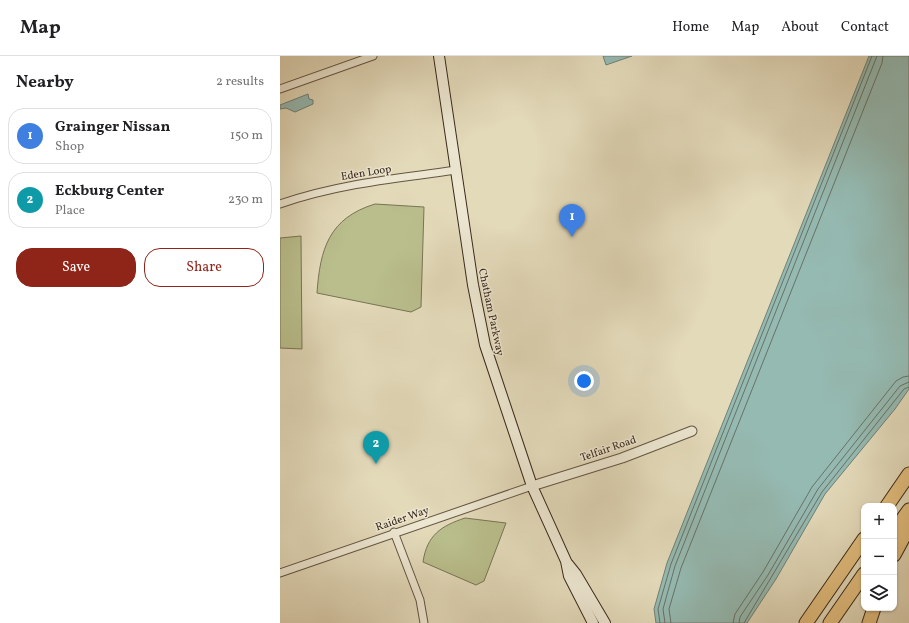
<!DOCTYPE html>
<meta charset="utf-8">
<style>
:root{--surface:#fff;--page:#f2f2f2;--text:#202124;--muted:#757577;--line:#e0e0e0;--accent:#8f2418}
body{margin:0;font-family:Vollkorn,serif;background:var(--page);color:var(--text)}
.controls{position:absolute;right:12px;bottom:12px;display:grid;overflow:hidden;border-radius:8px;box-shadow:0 1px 3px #0004}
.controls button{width:36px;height:36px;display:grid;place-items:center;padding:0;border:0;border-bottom:1px solid var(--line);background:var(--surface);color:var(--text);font:20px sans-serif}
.you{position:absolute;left:304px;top:325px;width:14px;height:14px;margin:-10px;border:3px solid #fff;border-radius:50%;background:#1a73e8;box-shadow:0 0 0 6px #1a73e833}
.badge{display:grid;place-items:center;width:26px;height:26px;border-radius:50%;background:var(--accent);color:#fff;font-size:13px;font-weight:700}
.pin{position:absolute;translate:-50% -33px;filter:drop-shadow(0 1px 2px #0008)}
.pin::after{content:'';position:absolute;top:21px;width:14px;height:12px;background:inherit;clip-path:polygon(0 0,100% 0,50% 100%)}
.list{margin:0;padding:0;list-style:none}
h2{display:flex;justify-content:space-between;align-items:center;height:52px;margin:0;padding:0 16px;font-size:17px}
h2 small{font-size:13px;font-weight:400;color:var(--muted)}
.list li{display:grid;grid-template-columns:26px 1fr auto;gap:12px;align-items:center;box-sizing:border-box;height:56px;margin:0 8px 8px;padding:0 8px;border:1px solid var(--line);border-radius:16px}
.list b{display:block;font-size:15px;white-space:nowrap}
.list p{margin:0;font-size:13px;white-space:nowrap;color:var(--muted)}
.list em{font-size:13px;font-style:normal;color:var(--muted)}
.actions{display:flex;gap:8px;padding:12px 16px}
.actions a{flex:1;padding:9px 0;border:1px solid var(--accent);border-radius:16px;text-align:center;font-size:14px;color:var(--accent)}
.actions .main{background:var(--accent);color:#fff}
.icon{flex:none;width:22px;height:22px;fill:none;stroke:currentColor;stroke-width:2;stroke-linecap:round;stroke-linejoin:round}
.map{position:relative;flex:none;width:629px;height:567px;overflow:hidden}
header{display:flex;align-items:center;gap:24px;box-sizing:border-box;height:56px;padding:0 20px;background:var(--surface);border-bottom:1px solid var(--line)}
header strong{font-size:19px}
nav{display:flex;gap:22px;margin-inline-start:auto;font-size:14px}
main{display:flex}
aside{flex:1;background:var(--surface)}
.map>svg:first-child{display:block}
</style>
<header>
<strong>Map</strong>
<nav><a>Home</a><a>Map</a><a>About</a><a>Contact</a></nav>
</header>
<main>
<aside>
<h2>Nearby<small>2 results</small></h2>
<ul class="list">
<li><span class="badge" style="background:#3f7fe0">1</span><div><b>Grainger Nissan</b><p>Shop</p></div><em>150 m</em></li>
<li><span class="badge" style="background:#0f9aa8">2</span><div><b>Eckburg Center</b><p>Place</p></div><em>230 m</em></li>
</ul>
<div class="actions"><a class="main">Save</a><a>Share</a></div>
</aside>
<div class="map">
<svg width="629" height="567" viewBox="0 0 629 567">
<rect width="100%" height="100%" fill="#e3daba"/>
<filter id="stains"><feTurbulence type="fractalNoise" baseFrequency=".005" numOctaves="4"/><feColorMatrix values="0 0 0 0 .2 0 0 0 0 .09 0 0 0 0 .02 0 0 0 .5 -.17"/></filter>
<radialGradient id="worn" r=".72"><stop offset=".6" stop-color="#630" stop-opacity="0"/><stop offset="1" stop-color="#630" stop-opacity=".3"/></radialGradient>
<!-- green -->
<g fill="#b9be8c" stroke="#797454">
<path d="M95,148L144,151L141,251L131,256L37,237C40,193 49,162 95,148Z"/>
<polygon points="21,180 22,293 0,292 0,182"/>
<path d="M185,462L226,467L204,525L196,529L143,506C147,479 161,470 185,462Z"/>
</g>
<!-- water -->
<g fill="#95bab2" stroke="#708076">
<polygon points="323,0 352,0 326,9"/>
<polygon points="589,0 629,0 629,333 615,353 545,438 496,523 467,567 376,567 374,553 387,507"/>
<polygon points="28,38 29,43 33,44 33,48 15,56 6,52 0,53 0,49"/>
</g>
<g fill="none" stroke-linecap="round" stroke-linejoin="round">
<!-- shore -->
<g stroke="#677266" stroke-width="1">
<polyline points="380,567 378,553 391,508 592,0"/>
<polyline points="385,567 383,553 395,510 597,0"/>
<polyline points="391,567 389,553 401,512 602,7 603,0"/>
<polyline points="453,567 455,558 483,516 532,431 616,325 623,321 629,320"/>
<polyline points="459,567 460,561 488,519 538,433 620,330 629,326"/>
<polyline points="464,567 542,436 624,333 629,331"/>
</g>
<!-- minor casing -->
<g stroke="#645543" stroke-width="9">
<g id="minor">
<polyline points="0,33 93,0"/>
<path d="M0,148C57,128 118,122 177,114"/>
<polyline points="114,476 140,544 144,567"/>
<polyline points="0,517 252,430"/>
</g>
</g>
<!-- tertiary casing -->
<g stroke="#645543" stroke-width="11">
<polyline id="tertiary" points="252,430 342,402 412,375"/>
</g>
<!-- secondary casing -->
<g stroke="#39291b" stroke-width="12">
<g id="secondary">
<polyline points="159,0 193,229 205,289 252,430 286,505 289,520 313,567"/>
<polyline points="288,508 296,518 325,567"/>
</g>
</g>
<!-- motorway casing -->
<g stroke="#39291b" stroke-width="15">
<g id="motorway">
<polyline points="607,450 629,418"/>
<polyline points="614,475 629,454"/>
<polyline points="614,499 629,471"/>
<polyline points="526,567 584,483"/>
<polyline points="550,567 584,518"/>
<polyline points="589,567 594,552"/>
</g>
</g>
<!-- minor -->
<use href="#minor" stroke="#ede7d2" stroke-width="7"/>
<!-- tertiary -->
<use href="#tertiary" stroke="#ede7d2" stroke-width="9"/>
<!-- secondary -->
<use href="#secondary" stroke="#ede7d2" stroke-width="10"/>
<!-- motorway -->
<use href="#motorway" stroke="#e2bd7d" stroke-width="13"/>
</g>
<g text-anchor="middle" stroke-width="3" stroke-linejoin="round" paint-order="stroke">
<!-- street labels -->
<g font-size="11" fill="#39291b" stroke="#ede7d2">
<text transform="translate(86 116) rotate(-9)" y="4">Eden Loop</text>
<text transform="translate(212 256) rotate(78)" y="4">Chatham Parkway</text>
<text transform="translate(328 392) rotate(-19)" y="4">Telfair Road</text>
<text transform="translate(122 462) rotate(-19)" y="4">Raider Way</text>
</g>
</g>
<rect width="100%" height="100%" filter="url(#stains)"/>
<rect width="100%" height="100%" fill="url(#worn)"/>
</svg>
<div class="controls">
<button>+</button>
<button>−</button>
<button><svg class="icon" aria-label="layers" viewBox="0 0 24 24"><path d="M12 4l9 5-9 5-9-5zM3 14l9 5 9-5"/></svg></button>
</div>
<div class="you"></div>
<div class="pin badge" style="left:292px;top:181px;background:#3f7fe0">1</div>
<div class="pin badge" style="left:96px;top:408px;background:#0f9aa8">2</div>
</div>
</main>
